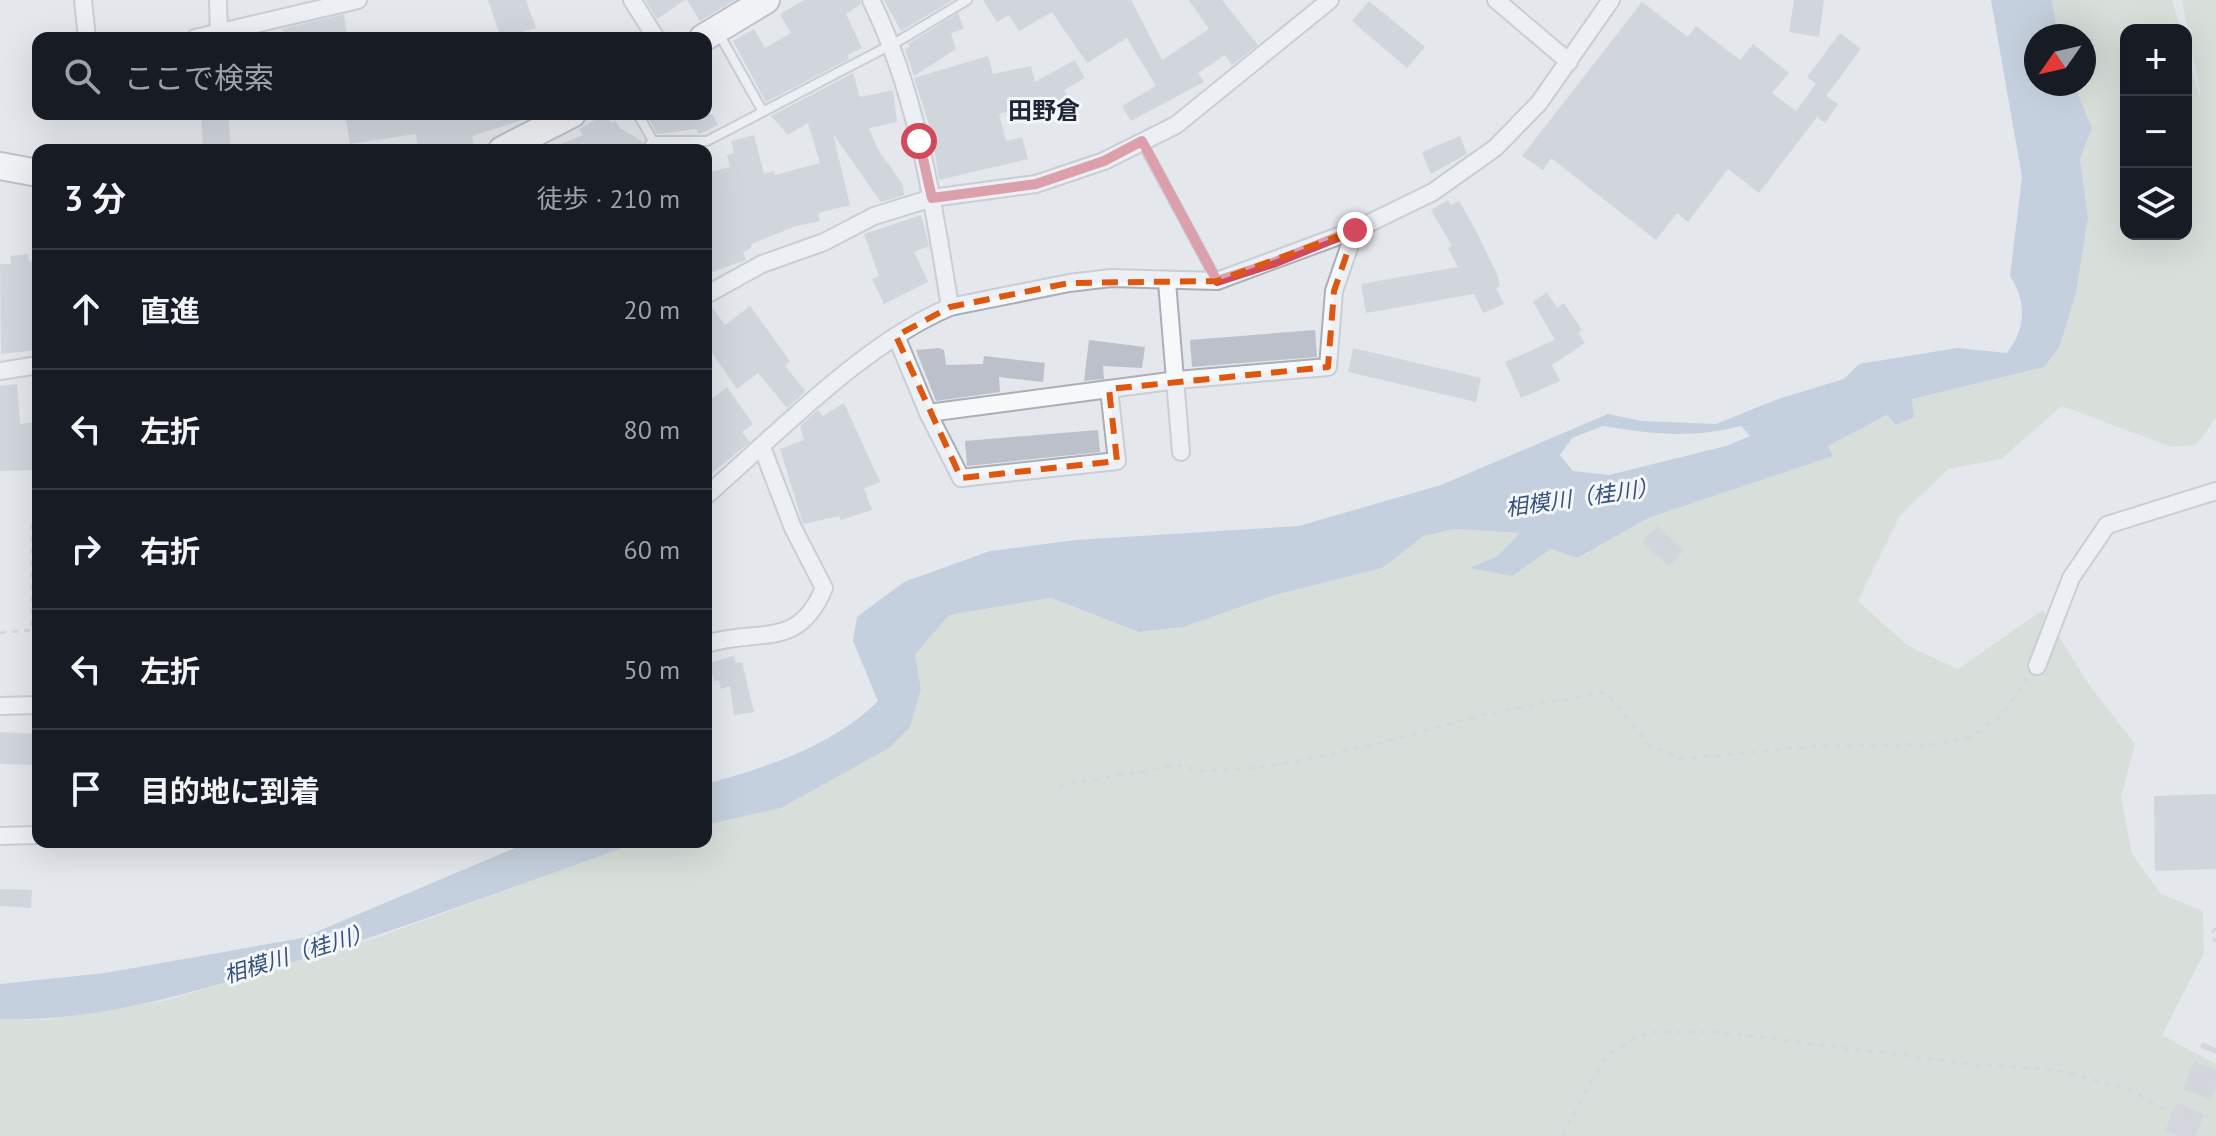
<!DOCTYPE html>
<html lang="ja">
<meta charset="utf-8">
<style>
:root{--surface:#171b24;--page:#242831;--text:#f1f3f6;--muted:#9ea1a6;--line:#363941}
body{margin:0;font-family:"PT Sans","Noto Sans JP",sans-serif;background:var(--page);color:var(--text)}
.controls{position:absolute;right:24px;top:24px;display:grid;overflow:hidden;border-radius:16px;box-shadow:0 8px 32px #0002}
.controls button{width:72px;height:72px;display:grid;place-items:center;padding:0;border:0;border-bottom:2px solid var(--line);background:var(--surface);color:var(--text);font:40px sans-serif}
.compass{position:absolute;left:2024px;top:24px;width:72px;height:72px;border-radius:50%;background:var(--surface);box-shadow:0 8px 32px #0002;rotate:236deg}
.stop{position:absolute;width:24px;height:24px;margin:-18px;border:6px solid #d1495b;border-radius:50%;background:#fff}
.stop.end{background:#d1495b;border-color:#fff;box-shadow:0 2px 8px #0008}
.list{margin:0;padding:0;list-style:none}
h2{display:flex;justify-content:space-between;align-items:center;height:104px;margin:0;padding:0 32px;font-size:34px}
h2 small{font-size:26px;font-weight:400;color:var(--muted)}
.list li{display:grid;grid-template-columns:52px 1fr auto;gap:24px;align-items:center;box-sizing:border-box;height:120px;padding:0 32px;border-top:2px solid var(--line)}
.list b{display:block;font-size:30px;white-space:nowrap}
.list em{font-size:26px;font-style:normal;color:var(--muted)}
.icon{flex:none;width:44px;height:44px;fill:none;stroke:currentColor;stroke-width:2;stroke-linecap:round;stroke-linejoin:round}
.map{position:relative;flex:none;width:2216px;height:1136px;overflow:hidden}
.search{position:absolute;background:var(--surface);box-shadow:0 8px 32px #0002;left:32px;top:32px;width:680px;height:88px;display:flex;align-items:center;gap:20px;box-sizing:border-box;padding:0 28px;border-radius:16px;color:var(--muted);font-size:30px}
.panel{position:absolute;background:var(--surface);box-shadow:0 8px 32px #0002;left:32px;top:144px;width:680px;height:704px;border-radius:16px}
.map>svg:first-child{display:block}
</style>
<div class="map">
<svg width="2216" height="1136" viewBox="0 0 2216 1136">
<rect width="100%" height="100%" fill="#e4e7ec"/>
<!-- green -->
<polygon fill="#c9d6c5" points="2052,0 2172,0 2181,30 2126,30 2126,234 2186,234 2186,49 2202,103 2182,0 2216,0 2216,418 2196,445 2171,447 2062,406 2001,459 1948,469 1899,517 1858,601 1908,646 1958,669 2043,610 2087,682 2135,744 2121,797 2132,854 2161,894 2203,911 2204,953 2162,1035 2216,1064 2216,1136 0,1136 0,1019 44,1020 168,1000 381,936 639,842 706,842 706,825 781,808 910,727 921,689 915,655 949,615 1051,598 1139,632 1183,627 1275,595 1382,568 1424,536 1455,529 1521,533 1496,557 1511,576 1551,549 1579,558 1648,518 1832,456 1827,446 1888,415 1896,425 1911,399 2044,367 2088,217 2080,159 2092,128 2074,84 2084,84 2084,36 2058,36"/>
<!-- water -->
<g fill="#9fb4cc" fill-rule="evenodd">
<path d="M1991,0H2052L2058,36H2036V84H2074L2092,128L2080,159L2088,217L2076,293L2059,348L2044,367L1912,399L1914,417L1896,425L1887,415L1828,446L1833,456L1648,518L1578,558L1551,549L1512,576L1470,568L1496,557L1520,533L1455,529L1424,536L1382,568L1275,595L1183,627L1139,632L1051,598L949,615L915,655L921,689L910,727L889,748L781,808L706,825V784C765,768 835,745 878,701L853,641L857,617L904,582L990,551L1076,540L1299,526L1441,485L1608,414L1642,421L1716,424L1778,399L1844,379L1859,364L1957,348L2007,353C2026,329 2027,301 2010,276L2022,177ZM1603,426C1655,434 1689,439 1741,426L1750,436L1726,446L1609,475L1573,471L1560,455L1572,438Z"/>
<path d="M529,842H639C519,885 400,930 278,967C187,994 96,1022 0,1019V984L105,973L302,938Z"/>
</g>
<!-- building -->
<g fill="#bbc0ca">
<polygon points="488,0 526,0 536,28 522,32 525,38 501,38"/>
<polygon points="645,0 685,0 657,19"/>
<polygon points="687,0 735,0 700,21"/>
<polygon points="804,0 860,0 861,4 846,14 862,48 848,55 849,59 766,102 733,41 754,29 765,48 791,33 780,14"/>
<polygon points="884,0 953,0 901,31"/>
<polygon points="983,0 1131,0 1162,60 1209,29 1189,0 1222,0 1258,45 1232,65 1225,55 1198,73 1204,82 1131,121 1122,106 1156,86 1127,38 1087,63 1052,12 1019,31 1009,15 997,22"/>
<polygon points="1794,0 1824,0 1819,37 1789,32"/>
<polygon points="1369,1 1425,47 1407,68 1352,21"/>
<polygon points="1642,2 1688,37 1696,26 1740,60 1753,44 1789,73 1772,93 1796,111 1816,84 1807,77 1840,33 1861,49 1826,96 1838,104 1825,123 1817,117 1759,193 1728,169 1688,222 1677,213 1656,240 1551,158 1543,170 1522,156"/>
<polygon points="958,13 964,29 951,33 956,49 914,76 905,49 910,47 908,44"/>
<polygon points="344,14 347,38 284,38 282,29"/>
<polygon points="988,56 993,74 1031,66 1035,82 1075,60 1085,78 1064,90 1067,96 1052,104 1049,99 999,114 1006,141 1022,137 1028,159 939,180 932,134 914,78"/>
<polygon points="853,73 860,97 893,90 897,122 869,128 877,148 903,185 904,195 881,202 833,134 850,205 818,213 820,221 793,227 752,244 750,249 743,252 746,260 706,274 706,173 730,167 727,155 734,153 731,141 754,135 764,174 774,171 775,175 820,163 808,123 788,135 771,116"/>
<polygon points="201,114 228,114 231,150 203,150"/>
<polygon points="345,114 531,114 532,117 472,136 474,145 449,150 418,150 416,134 350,144"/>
<polygon points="605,114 612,123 615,121 620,128 643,142 639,150 622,147 546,150 583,135 579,129"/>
<polygon points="647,114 712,114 718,125 699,134 696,129 657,134"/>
<polygon points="1460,136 1467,154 1431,174 1422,152"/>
<polygon points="1448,200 1451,205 1459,201 1475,229 1497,274 1500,286 1496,288 1504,304 1483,313 1474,294 1366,313 1361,284 1458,267 1448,248 1452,246 1431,210"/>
<polygon points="921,215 929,246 914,252 928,282 884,304 872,279 879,276 864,234"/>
<polygon points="28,254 29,262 38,261 38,350 1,354 0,264 11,264 10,256"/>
<polygon points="1547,292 1557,308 1564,303 1582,330 1578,332 1585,343 1552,365 1560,381 1521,398 1505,362 1555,340 1533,302"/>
<polygon points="710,305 725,325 750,306 790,361 785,366 805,390 804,393 787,408 758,373 737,389 706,344 706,306"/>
<polygon points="1315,330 1317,357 1192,367 1190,340"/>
<polygon points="1089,340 1145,347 1142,368 1103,366 1104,379 1084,381"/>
<polygon points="939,348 944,350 946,365 983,364 984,356 1045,363 1043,382 999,377 1000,392 936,401 916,350"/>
<polygon points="1353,348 1481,378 1476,402 1348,372"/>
<polygon points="17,384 20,424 38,422 38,470 0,471 0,386"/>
<polygon points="727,387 753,424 742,432 750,442 706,478 706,403"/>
<polygon points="844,403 880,482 864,488 872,510 841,520 839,516 803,524 780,449 804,440 800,426 818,410 823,416"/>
<polygon points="1098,430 1100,452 967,466 965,441"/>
<polygon points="1657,526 1684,550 1669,567 1642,542"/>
<polygon points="734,656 736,663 742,662 754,712 734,715 730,686 721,689 719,680 714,681 709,663"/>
<polygon points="0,732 38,734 37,765 0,764"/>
<polygon points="2216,794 2216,869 2155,871 2154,796"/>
<polygon points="0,889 32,890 31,908 0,906"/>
</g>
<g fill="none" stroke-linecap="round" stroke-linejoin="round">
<!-- motorway-tunnel -->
<polyline stroke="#bfc3cb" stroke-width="30" stroke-dasharray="30 15" stroke-linecap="butt" points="2179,1136 2216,1048"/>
<!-- service casing -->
<g stroke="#a9aeb7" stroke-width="12">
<g id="service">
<polyline points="719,34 762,110"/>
<polyline points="638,114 653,141"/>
<polyline points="1142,142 1217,281"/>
<polyline points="646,150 653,141 707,141 902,39 967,0"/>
</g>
</g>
<!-- minor casing -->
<g stroke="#a9aeb7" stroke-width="20">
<g id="minor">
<polyline points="83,0 87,38"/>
<polyline points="218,0 219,33"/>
<polyline points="632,0 656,38"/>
<path d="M871,0C918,96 933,203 950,307"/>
<polyline points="1496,0 1569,62"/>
<polyline points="195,38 358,0"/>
<polyline points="1167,282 1181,452"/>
<polyline points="706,295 762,264 824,242 874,216 932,198 1036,184 1104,161 1176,125 1330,0"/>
<polyline points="896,336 928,413 1177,380 1328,367 1334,291 1355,230"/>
<polyline points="0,371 38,365"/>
<polyline points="928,413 961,478 1117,461 1109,389"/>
<path d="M706,496C777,434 864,343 950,307L1069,283L1111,278L1217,281L1355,230L1433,192L1495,148L1539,103L1611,0"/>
<path d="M706,644C760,627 798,651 824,588L793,528L762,447"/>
<polyline points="2037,666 2071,578 2107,525 2216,491"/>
<polyline points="0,706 38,705"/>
<polyline points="0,836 38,835"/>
</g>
</g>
<!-- trunk casing -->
<g stroke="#8b94a3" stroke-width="30">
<g id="trunk">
<polyline points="703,38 766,0"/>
<polyline points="502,150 572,114"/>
<polyline points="0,166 38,173"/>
</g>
</g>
<!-- path -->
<g stroke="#c2c5cb" stroke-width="3" stroke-dasharray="6 6" stroke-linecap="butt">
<polyline points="0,633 32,630 32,519 38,519"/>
<polyline points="1058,786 1177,765 1203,771 1265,767 1374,745 1486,714 1606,692 1649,745 1681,759 1815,746 1945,744 1972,736 2000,717 2028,679"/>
<polyline points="2216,928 2211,934 2216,942"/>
<polyline points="1562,1136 1606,1055 1639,1036 1654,1032 1720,1032 1970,1064 2058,1070 2131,1090 2175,1116 2195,1136"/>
</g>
<!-- service -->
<use href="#service" stroke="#f7f8fa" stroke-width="8"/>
<!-- minor -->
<use href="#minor" stroke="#f7f8fa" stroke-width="16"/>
<!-- trunk -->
<use href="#trunk" stroke="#fff" stroke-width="26"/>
</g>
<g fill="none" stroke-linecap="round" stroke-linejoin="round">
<!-- route -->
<polyline stroke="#d1495b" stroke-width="10" points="919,141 932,198 1036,184 1104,161 1142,141 1217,281 1273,263 1355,230"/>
</g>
<!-- marked area -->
<path d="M0 0H2216V1136H0ZM1355,230L1334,291L1328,367L1109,389L1117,461L961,478L896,336L950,307L1069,283L1217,281Z" fill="#e4e7ec" fill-opacity=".55" fill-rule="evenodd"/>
<path fill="none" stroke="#df570f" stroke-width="6" stroke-dasharray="16 10" stroke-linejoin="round" d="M1355,230L1334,291L1328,367L1109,389L1117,461L961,478L896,336L950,307L1069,283L1217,281Z"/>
<g text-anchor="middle" stroke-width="6" stroke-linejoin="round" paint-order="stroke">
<!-- water labels -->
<g font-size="22" font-style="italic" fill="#34527a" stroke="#f4f6f9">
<text transform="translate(1582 497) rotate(-8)" y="8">相模川（桂川）</text>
<text transform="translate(298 953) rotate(-17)" y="8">相模川（桂川）</text>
</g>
<!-- quarter labels -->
<g font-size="24" font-weight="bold" fill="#1d2536" stroke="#f4f6f9">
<text x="1044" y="119">田野倉</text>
</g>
</g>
</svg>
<div class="controls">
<button>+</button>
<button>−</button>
<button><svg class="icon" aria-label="layers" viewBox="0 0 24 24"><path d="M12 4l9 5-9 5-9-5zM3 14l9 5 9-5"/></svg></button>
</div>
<svg class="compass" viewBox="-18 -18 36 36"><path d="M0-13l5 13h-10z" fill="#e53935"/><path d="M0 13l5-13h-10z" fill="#9ea1a6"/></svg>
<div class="stop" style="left:919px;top:141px"></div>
<div class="stop end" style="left:1355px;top:230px"></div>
<div class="search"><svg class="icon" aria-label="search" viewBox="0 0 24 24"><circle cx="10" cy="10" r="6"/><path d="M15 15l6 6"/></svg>ここで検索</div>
<section class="panel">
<h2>3 分<small>徒歩 · 210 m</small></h2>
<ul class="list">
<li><svg class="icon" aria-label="ahead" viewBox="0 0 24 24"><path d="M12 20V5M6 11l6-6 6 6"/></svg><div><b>直進</b></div><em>20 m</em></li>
<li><svg class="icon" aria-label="left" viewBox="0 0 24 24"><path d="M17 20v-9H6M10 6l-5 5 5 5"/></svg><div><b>左折</b></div><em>80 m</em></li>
<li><svg class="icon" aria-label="right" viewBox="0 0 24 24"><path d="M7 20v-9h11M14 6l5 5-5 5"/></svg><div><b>右折</b></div><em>60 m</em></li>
<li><svg class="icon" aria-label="left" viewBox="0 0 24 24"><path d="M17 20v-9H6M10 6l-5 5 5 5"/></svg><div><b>左折</b></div><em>50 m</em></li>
<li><svg class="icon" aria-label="arrive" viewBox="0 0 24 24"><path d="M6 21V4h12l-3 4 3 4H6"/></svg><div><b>目的地に到着</b></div></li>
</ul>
</section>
</div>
